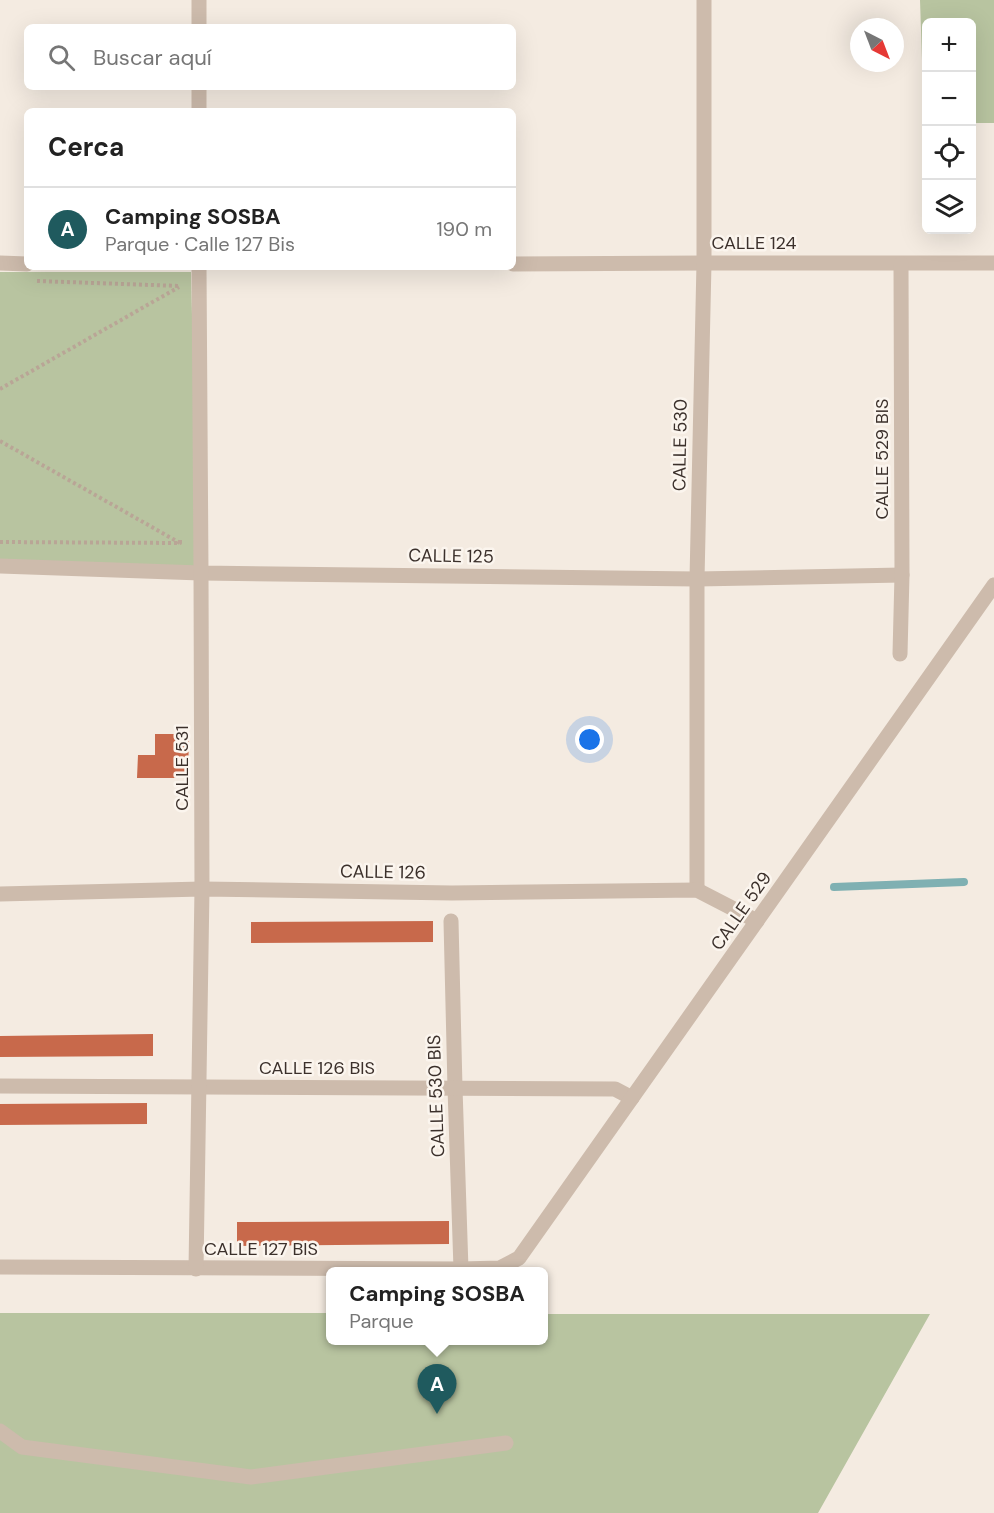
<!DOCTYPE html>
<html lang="es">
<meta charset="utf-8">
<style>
:root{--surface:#fff;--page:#f2f2f2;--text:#222;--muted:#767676;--line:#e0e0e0;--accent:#1f5a5e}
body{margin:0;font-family:"DM Sans",sans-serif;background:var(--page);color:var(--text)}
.controls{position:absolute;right:18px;top:18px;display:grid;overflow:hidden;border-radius:9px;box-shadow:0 6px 24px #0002}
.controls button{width:54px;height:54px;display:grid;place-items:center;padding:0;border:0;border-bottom:2px solid var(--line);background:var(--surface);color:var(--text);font:30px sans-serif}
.compass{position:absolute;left:850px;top:18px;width:54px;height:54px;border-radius:50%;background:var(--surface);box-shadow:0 6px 24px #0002;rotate:138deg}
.you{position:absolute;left:590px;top:740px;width:21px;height:21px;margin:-15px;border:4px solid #fff;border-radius:50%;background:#1a73e8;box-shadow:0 0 0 9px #1a73e833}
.badge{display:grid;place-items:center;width:39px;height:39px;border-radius:50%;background:var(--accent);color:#fff;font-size:20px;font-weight:700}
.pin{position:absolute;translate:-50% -50px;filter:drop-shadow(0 2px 3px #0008)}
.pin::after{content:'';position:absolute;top:32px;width:21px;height:18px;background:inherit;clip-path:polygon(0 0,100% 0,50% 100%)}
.popup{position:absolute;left:326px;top:1267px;width:222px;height:78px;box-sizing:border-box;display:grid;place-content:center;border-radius:9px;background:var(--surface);filter:drop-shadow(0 2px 4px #0005);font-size:20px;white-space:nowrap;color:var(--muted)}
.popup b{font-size:22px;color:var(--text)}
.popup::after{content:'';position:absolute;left:50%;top:100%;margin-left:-12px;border:12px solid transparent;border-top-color:var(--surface)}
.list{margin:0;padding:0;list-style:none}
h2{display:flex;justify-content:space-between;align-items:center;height:78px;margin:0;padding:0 24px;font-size:26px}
h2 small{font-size:20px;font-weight:400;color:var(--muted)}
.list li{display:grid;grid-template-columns:39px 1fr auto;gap:18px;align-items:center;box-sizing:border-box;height:84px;padding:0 24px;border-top:2px solid var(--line)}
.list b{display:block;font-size:22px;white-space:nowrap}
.list p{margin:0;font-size:20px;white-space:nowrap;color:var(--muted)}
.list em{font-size:20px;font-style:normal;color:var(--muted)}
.icon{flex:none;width:33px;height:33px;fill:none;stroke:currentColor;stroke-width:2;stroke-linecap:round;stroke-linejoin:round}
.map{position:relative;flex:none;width:994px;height:1513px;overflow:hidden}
.search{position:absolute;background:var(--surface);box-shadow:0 6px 24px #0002;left:24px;top:24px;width:492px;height:66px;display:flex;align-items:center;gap:15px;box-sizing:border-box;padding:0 21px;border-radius:9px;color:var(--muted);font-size:22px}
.panel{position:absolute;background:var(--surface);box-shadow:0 6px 24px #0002;left:24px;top:108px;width:492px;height:162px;border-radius:9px}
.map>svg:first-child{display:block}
</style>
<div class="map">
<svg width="994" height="1513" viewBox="0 0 994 1513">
<rect width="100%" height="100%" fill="#f4ebe1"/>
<!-- green -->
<g fill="#b8c4a0">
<polygon points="920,0 994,0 994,123 972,123 972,22 926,22 926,121 924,121"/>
<polygon points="0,272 191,272 198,568 0,560"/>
<polygon points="0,1313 330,1313 330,1340 544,1340 544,1314 930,1314 818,1513 0,1513"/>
</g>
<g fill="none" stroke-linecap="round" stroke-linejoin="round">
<!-- stream -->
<polyline stroke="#7fb0b2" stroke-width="8" points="834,887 964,882"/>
</g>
<!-- building -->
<g fill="#c8694b">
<polygon points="155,734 189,734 188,778 137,778 138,755 155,755"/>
<polygon points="433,921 433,942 251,943 251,922"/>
<polygon points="153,1034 153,1056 0,1057 0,1036"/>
<polygon points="147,1103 147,1124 0,1125 0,1104"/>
<polygon points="449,1221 449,1244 237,1246 237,1222"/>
</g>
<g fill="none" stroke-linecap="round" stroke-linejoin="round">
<!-- path -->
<g stroke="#b9a596" stroke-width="4" stroke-dasharray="3 3" stroke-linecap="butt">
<polyline points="37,281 180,286"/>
<polyline points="0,389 179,287"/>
<polyline points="0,441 180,543"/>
<polyline points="0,542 180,543 180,540"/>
</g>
<!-- minor -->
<g stroke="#cdbbac" stroke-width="15">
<polyline points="199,27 199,0"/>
<polyline points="199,111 199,87"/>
<polyline points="0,263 27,264"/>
<polyline points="513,264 704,263 994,263"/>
<polyline points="0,566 201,573 697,579 902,575"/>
<polyline points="900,654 902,575 901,264"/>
<polyline points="697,890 697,579 704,263 704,0"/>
<polyline points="0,894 202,889 452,893 697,890 757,921"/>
<polyline points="451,921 455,1088 461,1269"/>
<polyline points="0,1086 615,1089 632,1098"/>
<polyline points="0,1267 461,1269 500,1268 519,1258 994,585"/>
<polyline points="196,1269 202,889 201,573 199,267"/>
<polyline points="0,1431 22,1447 251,1477 506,1443"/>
</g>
</g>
<g text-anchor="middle" stroke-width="5" stroke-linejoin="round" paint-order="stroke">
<!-- street labels -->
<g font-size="18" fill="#3b302b" stroke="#fbf5ee">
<text x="754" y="249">CALLE 124</text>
<text transform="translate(680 445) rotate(-89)" y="6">CALLE 530</text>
<text transform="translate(882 459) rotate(-90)" y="6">CALLE 529 BIS</text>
<text transform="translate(451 556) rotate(1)" y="6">CALLE 125</text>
<text transform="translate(182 768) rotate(-90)" y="6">CALLE 531</text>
<text transform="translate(383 872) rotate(1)" y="6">CALLE 126</text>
<text transform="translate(741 911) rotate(-55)" y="6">CALLE 529</text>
<text x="317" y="1074">CALLE 126 BIS</text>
<text transform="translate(436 1096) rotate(-92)" y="6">CALLE 530 BIS</text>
<text x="261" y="1255">CALLE 127 BIS</text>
</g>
</g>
</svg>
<div class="controls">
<button>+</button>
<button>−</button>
<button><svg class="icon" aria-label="locate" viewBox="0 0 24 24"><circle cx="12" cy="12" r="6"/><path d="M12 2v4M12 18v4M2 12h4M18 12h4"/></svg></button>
<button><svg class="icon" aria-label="layers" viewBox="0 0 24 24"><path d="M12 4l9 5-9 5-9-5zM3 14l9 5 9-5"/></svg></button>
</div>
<svg class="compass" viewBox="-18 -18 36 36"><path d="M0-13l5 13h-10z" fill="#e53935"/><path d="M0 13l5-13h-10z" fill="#767676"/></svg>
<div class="you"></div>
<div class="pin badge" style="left:437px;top:1414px">A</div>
<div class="popup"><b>Camping SOSBA</b>Parque</div>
<div class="search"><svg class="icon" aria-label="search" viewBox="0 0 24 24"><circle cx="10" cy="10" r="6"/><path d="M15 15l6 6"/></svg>Buscar aquí</div>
<section class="panel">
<h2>Cerca<small></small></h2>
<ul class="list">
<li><span class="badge">A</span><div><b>Camping SOSBA</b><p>Parque · Calle 127 Bis</p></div><em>190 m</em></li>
</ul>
</section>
</div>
